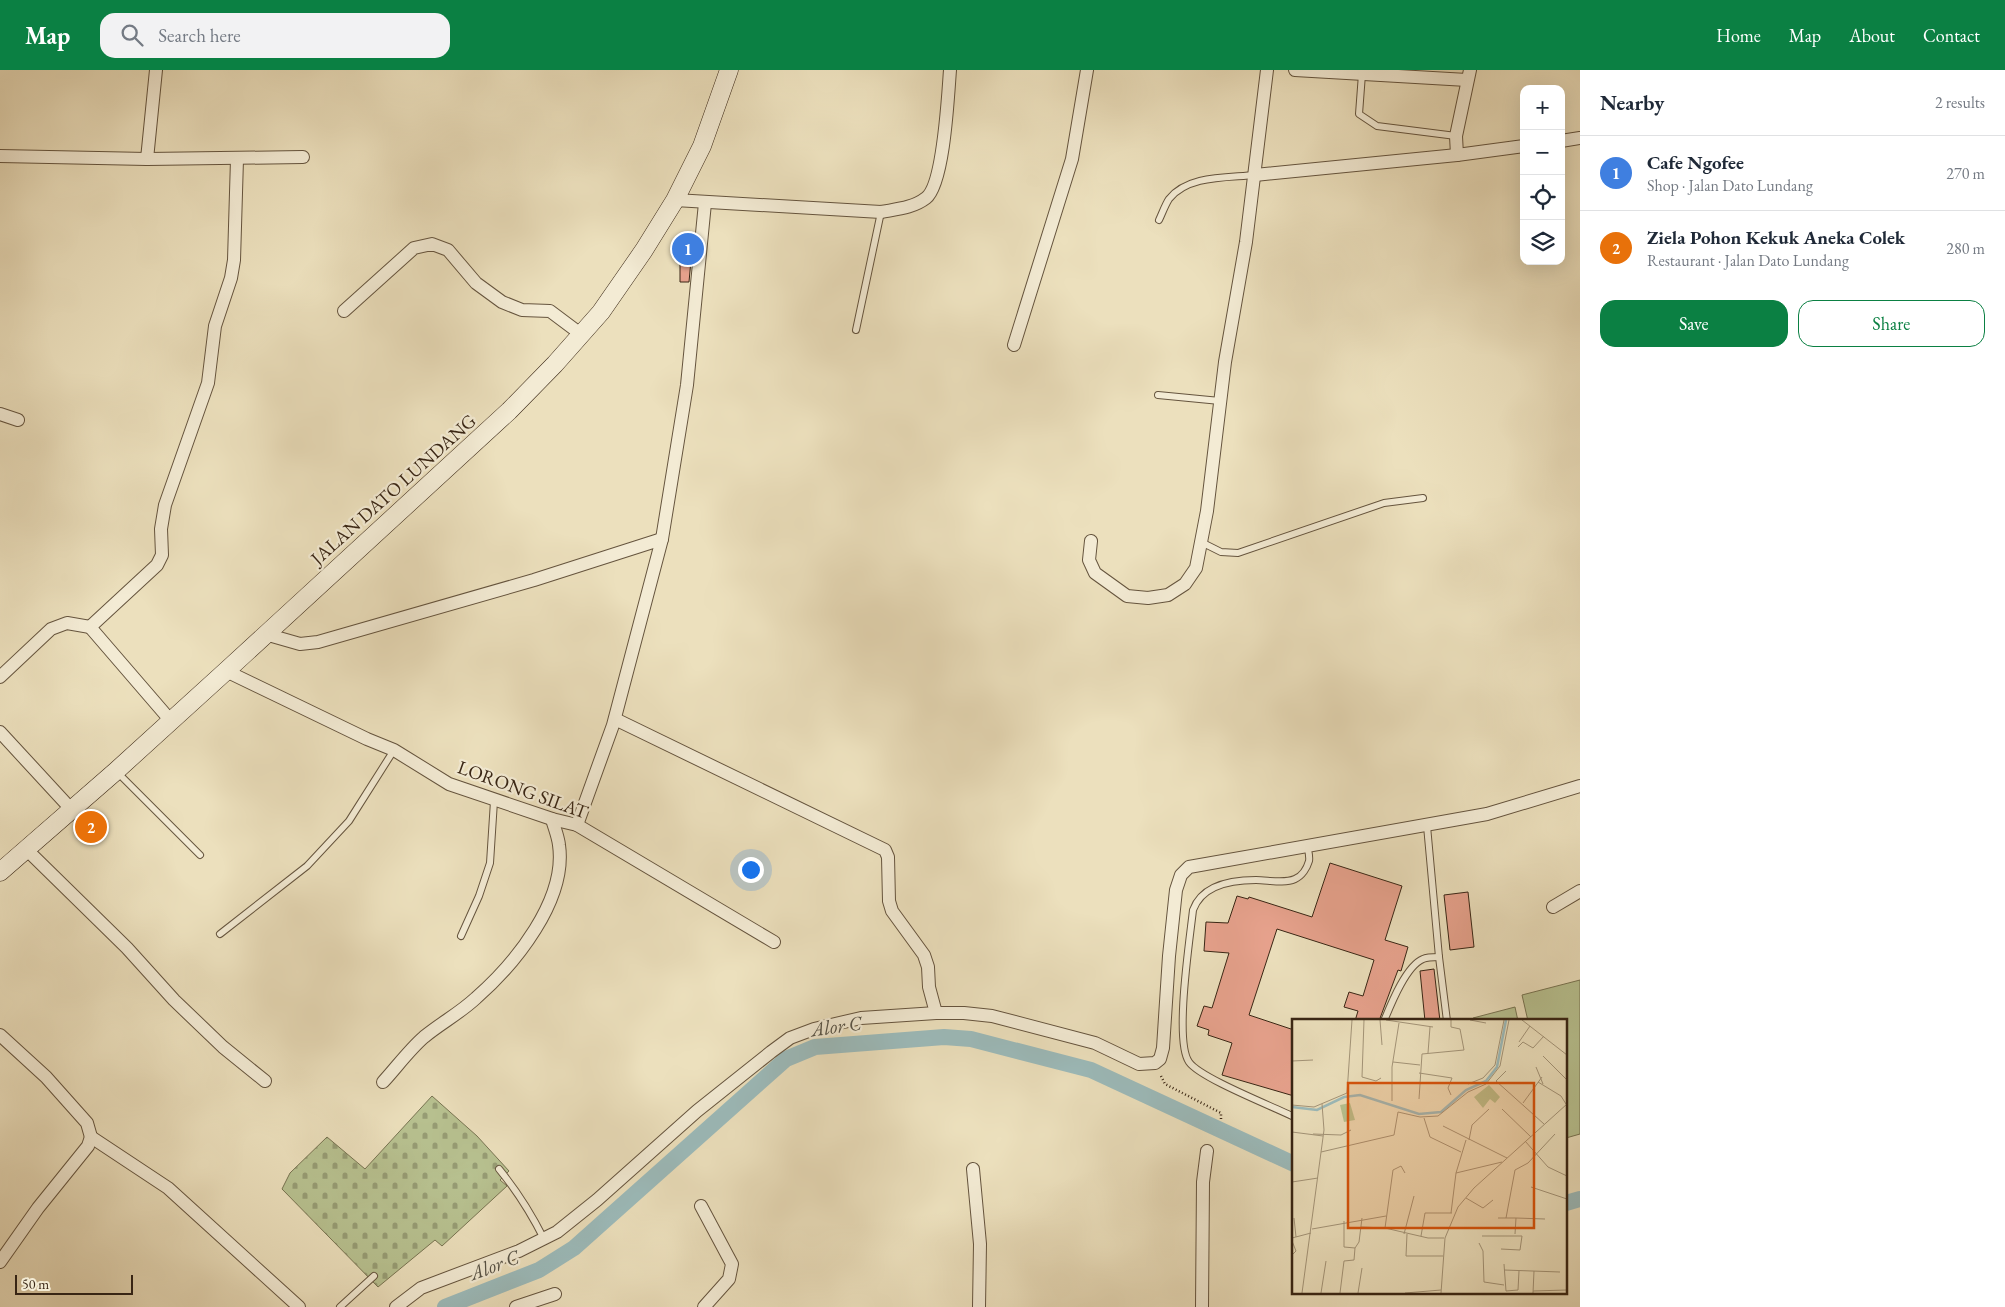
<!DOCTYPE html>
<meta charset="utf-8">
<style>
:root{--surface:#fff;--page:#f2f2f3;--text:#1f2937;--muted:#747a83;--line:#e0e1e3;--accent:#0b8043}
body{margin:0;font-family:"EB Garamond",serif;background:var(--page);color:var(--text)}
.controls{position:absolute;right:15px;top:15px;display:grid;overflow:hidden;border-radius:10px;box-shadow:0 5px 20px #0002}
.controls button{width:45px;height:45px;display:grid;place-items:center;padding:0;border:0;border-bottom:1px solid var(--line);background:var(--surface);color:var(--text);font:25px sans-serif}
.scale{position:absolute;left:15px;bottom:12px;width:118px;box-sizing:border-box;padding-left:5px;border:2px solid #382514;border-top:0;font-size:14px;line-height:18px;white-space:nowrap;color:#382514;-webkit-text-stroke:4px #f3ebd4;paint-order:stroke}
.you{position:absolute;left:750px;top:799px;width:18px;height:18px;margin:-12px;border:4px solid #fff;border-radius:50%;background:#1a73e8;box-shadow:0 0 0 8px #1a73e833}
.badge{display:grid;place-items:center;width:32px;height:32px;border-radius:50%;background:var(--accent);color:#fff;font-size:16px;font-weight:700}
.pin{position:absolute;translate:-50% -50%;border:2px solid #fff;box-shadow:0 1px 5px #0006}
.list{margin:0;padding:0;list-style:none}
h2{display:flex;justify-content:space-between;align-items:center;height:65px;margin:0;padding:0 20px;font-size:21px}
h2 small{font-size:16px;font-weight:400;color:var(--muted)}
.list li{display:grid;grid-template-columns:32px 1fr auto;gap:15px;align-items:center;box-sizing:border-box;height:75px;padding:0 20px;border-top:1px solid var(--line)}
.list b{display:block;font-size:19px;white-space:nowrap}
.list p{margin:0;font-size:16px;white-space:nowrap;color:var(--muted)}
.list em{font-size:16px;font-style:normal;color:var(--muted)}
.actions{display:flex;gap:10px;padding:15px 20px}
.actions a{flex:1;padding:11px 0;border:1px solid var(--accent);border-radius:15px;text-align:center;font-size:18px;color:var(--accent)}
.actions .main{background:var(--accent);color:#fff}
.icon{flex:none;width:28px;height:28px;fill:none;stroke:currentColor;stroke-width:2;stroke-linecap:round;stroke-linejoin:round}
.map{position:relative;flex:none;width:1580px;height:1237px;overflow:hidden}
header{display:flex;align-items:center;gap:30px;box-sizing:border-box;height:70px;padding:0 25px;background:var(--accent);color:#fff}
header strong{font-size:24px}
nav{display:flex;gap:28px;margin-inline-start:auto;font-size:18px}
.search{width:350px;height:45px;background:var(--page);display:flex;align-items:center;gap:12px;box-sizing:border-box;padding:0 18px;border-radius:15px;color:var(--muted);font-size:19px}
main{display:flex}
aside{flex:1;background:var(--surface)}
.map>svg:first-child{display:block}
</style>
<header>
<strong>Map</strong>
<div class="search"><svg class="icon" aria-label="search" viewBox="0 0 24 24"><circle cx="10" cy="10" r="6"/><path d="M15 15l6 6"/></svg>Search here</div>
<nav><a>Home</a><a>Map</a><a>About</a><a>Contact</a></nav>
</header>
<main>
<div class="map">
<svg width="1580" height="1237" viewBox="0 0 1580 1237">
<defs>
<pattern id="cemetery-stones" width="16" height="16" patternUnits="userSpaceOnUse" patternTransform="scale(1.25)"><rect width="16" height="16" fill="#b8c291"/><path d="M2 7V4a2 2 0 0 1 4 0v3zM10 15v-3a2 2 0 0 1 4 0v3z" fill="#979d75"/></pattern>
</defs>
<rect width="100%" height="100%" fill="#ece0bd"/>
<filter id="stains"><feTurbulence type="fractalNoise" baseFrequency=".004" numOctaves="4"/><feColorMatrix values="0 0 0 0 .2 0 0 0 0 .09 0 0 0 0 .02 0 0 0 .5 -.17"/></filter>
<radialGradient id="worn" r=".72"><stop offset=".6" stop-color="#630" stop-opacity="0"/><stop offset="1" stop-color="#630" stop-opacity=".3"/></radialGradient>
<!-- cemetery -->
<polygon fill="url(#cemetery-stones)" stroke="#787452" points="432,1026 477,1066 509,1101 500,1110 507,1116 442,1176 435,1170 378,1217 282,1119 290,1103 327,1067 365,1099"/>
<!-- pitch -->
<g fill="#b8c291" stroke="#787452">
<polygon points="1580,910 1580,1064 1566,1068 1566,951 1528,951 1522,925"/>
<polygon points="1515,937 1518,951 1474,951 1473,948"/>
</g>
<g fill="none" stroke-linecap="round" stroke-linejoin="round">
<!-- canal -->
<g stroke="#9cbbbb" stroke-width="16">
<polyline points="1566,1133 1580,1129"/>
<polyline points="445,1237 539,1200 574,1178 786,989 815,977 944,967 971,969 1091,1000 1294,1094"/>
</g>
</g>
<!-- building -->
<g fill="#e7a28d" stroke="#382514">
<polygon points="680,168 693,168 689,212 680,212"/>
<polygon points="1330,793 1402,816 1385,870 1408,877 1401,901 1398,900 1379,951 1355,951 1358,941 1344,937 1349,922 1363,926 1374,890 1277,859 1249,945 1294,960 1294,1026 1222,1005 1232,973 1208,965 1209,960 1197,956 1204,936 1212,938 1229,883 1204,881 1206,852 1228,853 1237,826 1248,829 1249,827 1312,847"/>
<polygon points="1468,822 1474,877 1450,880 1444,825"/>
<polygon points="1434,899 1440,951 1425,951 1420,901"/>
</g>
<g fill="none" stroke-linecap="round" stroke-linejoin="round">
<!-- service casing -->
<g stroke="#65543e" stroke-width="8">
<g id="service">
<polyline points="1362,4 1359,44 1377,56 1456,66"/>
<path d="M1159,150C1162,144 1165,135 1169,129C1188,105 1227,108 1255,105"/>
<polyline points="856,260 881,142"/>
<polyline points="1158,325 1220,331"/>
<polyline points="1201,472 1221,482 1238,483 1384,433 1423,428"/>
<polyline points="117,702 200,785"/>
<polyline points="1427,756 1439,887 1447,951"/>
<polyline points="220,864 307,796 349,751 394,680"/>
<polyline points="461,866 479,826 490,793 494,731"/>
<path d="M1384,951C1391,934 1406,896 1423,889C1427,887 1434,887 1439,887"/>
<path d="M1294,1047C1272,1036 1200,1008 1189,992C1174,971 1190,868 1193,840C1202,815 1232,810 1256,810C1268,810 1284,814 1295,809C1302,806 1307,798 1309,791C1310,786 1308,780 1307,775"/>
<path d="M499,1099C517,1121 531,1143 544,1169"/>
<polyline points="340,1237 374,1206"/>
</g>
</g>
<!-- minor casing -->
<g stroke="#65543e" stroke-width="14">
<g id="minor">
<polyline points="1295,0 1467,10"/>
<polyline points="1561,71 1580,68"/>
<polyline points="1457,85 1456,66 1470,0"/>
<polyline points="0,86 147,89 156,0"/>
<polyline points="147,89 303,87"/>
<polyline points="1255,105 1457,85 1524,76"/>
<path d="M675,130L881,142C897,139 913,138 926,128C944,114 948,25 950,0"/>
<polyline points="344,241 414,178 432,174 448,180 476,213 502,232 522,240 550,241 582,265"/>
<polyline points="1014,275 1072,89 1087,0"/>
<polyline points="0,344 18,350"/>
<polyline points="1091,471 1089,490 1095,503 1127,526 1148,528 1168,525 1185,514 1196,498 1207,441 1225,292 1246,172 1267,0"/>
<polyline points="90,557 157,495 162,485 161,459 165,435 208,313 215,256 231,208 234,190 237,89"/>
<polyline points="90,557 171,651"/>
<polyline points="265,564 300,574 318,572 534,510 662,469"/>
<polyline points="226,601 367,669 394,680 449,714 552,749 577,755 774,872"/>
<polyline points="0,607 51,559 67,553 90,557"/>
<polyline points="615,649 885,780 888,787 889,831 892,841 924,885 928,897 929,917 936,943"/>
<polyline points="0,662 71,739"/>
<polyline points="577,755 613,655 662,469 687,315 705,133"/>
<polyline points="25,778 127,878 174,930 223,977 265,1011"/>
<polyline points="1553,837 1580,821"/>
<polyline points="0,965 46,1007 87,1053 91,1067"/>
<path d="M383,1012C396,998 409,980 424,967C441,953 460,943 476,928C515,894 567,830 559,775C558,766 554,757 552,749"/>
<polyline points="91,1067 168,1118 299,1237"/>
<polyline points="973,1099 980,1174 979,1237"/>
<polyline points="701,1136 732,1194 729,1209 704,1237"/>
<polyline points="0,1192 38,1138 88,1076 91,1067"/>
<polyline points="396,1237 421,1218 519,1181 557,1162 597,1130 697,1041 771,982 790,968 814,959 861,948 936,943 964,943 992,946 1095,973 1139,994 1155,993 1160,989 1163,978 1169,886 1176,820 1181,805 1189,797 1487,744 1580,716"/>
<polyline points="516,1237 555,1224"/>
<polyline points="1202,1237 1203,1112 1207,1081"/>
</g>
</g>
<!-- secondary casing -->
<g stroke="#382514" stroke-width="19">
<polyline id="secondary" points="0,802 116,701 226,601 509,341 555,294 601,242 644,180 675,130 702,76 729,0"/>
</g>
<!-- path -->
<polyline stroke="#382514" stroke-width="2.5" stroke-dasharray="1 2.5" stroke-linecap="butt" points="1161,1006 1165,1014 1221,1043 1221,1049"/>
<!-- service -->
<use href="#service" stroke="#f3ebd4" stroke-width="6"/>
<!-- minor -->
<use href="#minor" stroke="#f3ebd4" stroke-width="12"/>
<!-- secondary -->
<use href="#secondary" stroke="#f3ebd4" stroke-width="18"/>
</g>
<g text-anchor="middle" stroke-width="4.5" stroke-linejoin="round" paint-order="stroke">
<!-- street labels -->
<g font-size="19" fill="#382514" stroke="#f3ebd4">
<text transform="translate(393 419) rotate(-42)" y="7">JALAN DATO LUNDANG</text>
<text transform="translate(523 719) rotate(20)" y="7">LORONG SILAT</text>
</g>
<!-- water labels -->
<g font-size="20" font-style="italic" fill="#565246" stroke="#f3ebd4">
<text transform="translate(836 956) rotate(-8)" y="7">Alor C</text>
<text transform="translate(494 1195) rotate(-21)" y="7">Alor C</text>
</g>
</g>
<!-- overview -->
<g transform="translate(1292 949)">
<rect width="275" height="275" fill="#ece0bd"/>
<path d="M197,66L208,78L203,84L198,80L191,89L182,78Z" fill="#b8c291"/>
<path d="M58,84L63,101L52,103L48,86Z" fill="#b8c291"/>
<path fill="none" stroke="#9cbbbb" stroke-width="2.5" d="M0,88L25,91L52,78L68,76L127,95L149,93L174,71L194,62L205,48L214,1"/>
<path fill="none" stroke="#a49579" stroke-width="1" d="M72,1L70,58L84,62L89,59M88,1L90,26M94,1L141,8M178,1L194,4M230,1L275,36M227,23L238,7M226,28L231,23L241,29L252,17M136,34L138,8M251,37L275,61M0,42L21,41M101,43L128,46M244,48L251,65M214,52L204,62L252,105M127,54L160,59L156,69L159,76M246,63L269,77L274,85M176,65L191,59L203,46L212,1M127,80L130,35L172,31L168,10L159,8V1M100,82V48L107,4M231,84L250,58M0,86L22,88L55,74L60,1M210,90L239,118M132,99L138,118L169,133M151,107L215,139M0,113L31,117M21,115L49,116L59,111M177,121L180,106L197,90M233,122L256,148L275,157M29,133L102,116L106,93L128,98L146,97L176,73L194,65L208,47L217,1M113,154L109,147L101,151L93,209L136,219H152M164,154L210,143M0,163L26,159M239,168L275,180M174,179L191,189L201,181M159,194L164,154L174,121M2,199L4,218M206,199H224M214,199L223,151L236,144L263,115M52,202V228L63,229L67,223L70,199M69,208L93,209M20,210L94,197M112,215L122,177M115,215L114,237H151M223,215L224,199L253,200M129,217L133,194H160M190,217H230L228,231L209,230M0,219L19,214M0,222L4,232L0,236M187,224L191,232L192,263L212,266M212,245L214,272L226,271L227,252M212,251L268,253M241,272L275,271M10,274L32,111L30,85M29,274L34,242M48,274L52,242L62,241L63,229M66,274L70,249M113,274L149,271M149,274L153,219L166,188L182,169L275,85M241,274L242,252"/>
<path fill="#d6540d" fill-opacity="0.15" stroke="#d6540d" stroke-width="2.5" d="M56,64H242V209H56Z"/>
<rect width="275" height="275" fill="none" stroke="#382514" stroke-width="2.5"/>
</g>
<rect width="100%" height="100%" filter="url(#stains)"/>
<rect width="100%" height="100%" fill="url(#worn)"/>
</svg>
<div class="controls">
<button>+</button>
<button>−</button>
<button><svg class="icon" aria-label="locate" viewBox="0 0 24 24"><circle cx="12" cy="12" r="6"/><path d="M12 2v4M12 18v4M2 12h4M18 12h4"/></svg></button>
<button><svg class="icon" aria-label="layers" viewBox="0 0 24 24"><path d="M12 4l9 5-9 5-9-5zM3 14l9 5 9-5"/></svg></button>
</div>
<div class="scale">50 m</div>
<div class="you"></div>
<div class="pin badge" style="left:688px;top:179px;background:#3f7fe0">1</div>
<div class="pin badge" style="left:91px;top:757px;background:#e8710a">2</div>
</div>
<aside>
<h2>Nearby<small>2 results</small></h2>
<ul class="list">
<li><span class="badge" style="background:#3f7fe0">1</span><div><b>Cafe Ngofee</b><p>Shop · Jalan Dato Lundang</p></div><em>270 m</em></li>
<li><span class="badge" style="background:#e8710a">2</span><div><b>Ziela Pohon Kekuk Aneka Colek</b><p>Restaurant · Jalan Dato Lundang</p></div><em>280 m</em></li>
</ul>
<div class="actions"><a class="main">Save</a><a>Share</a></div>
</aside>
</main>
